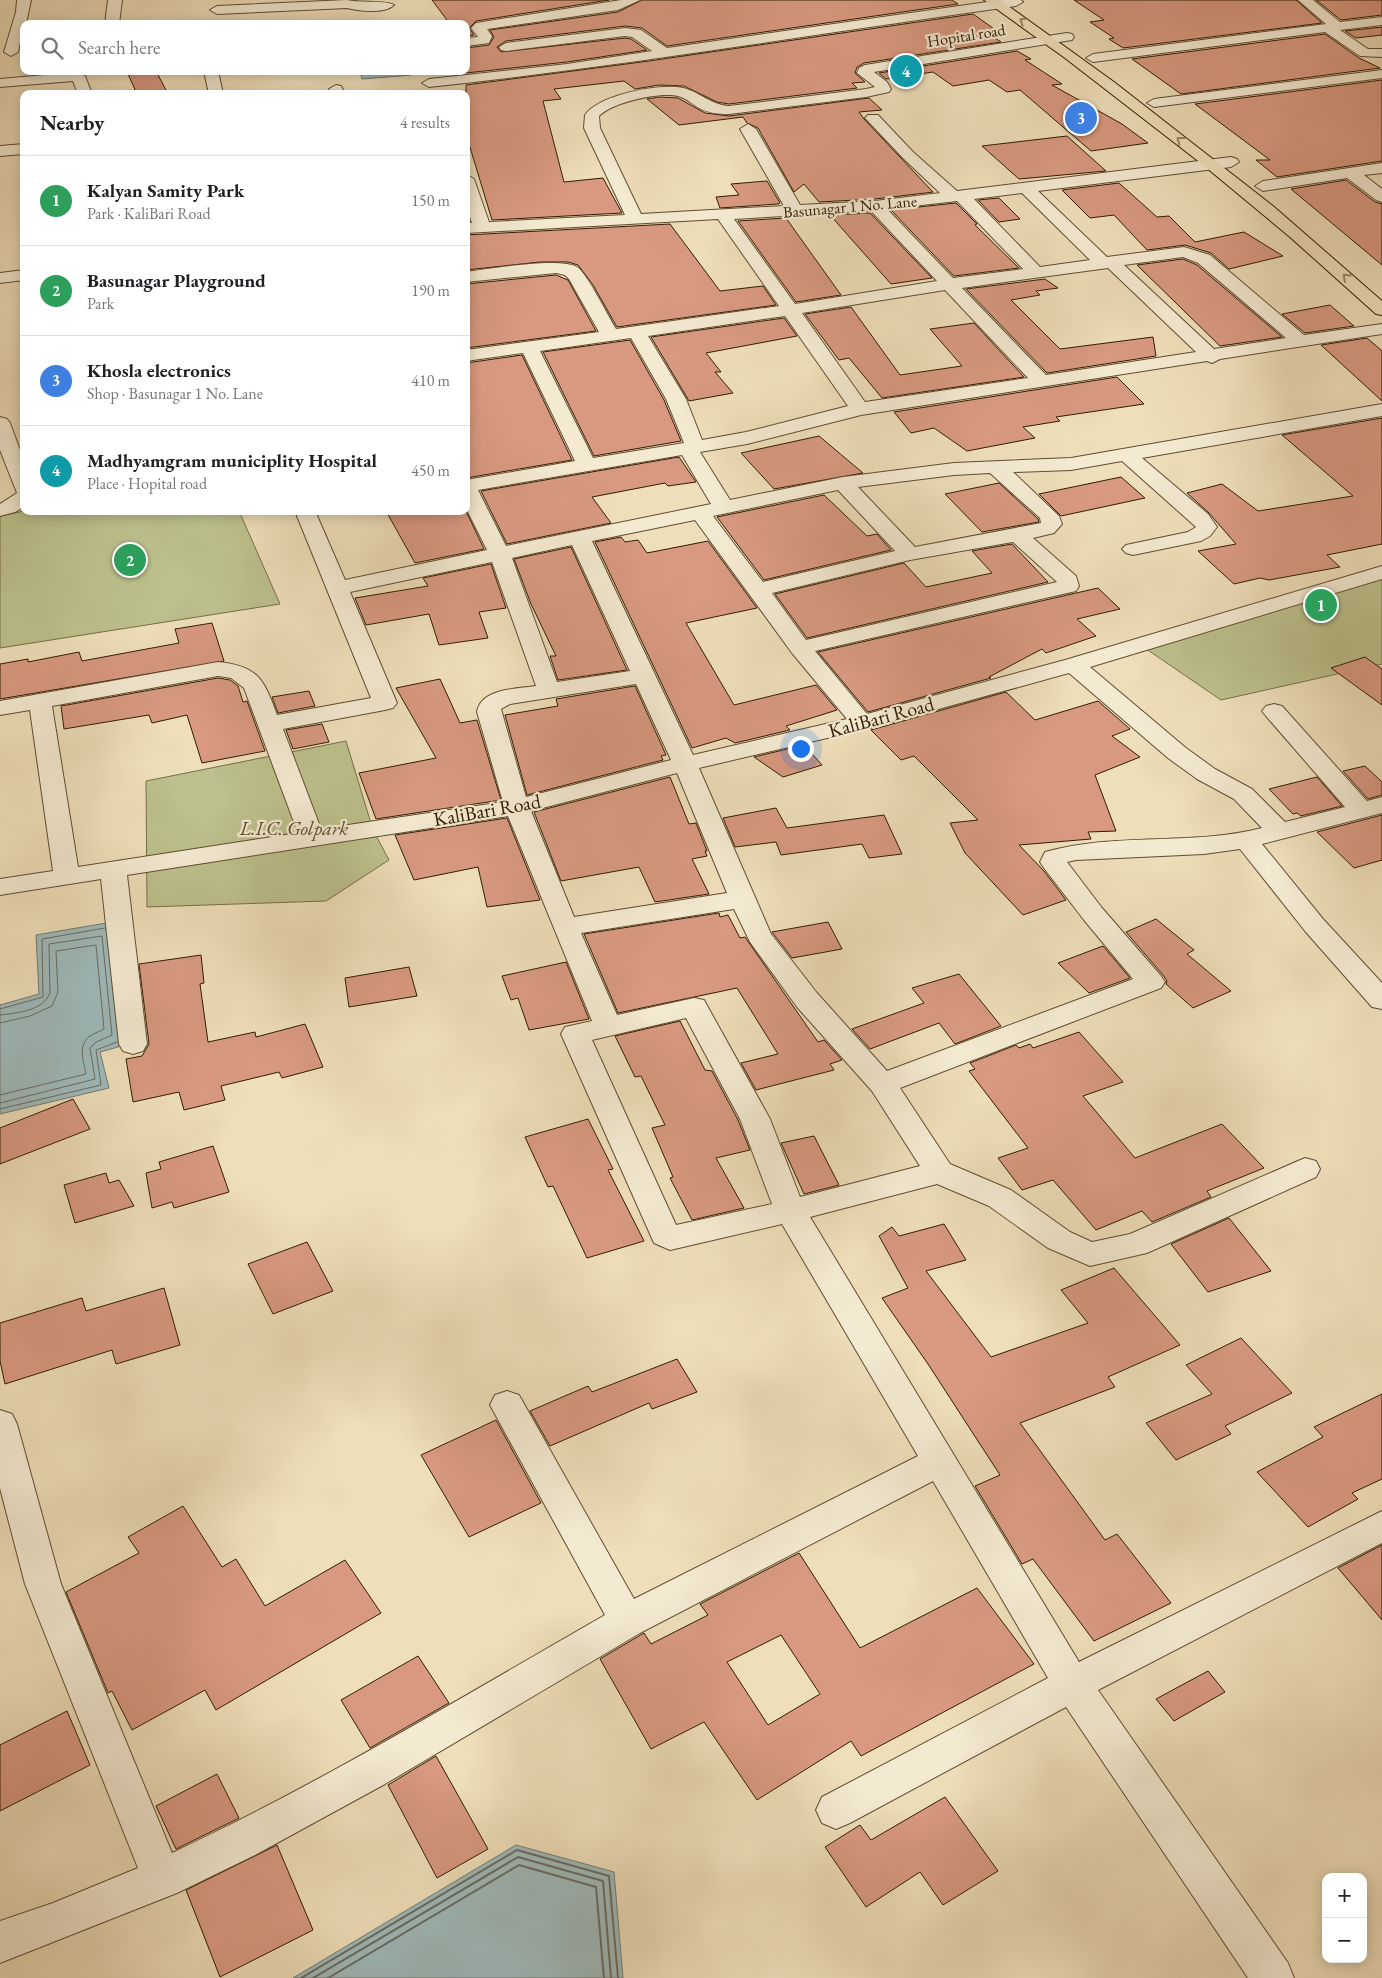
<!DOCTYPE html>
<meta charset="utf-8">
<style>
:root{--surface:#fff;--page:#f2f2f2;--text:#202124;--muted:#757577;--line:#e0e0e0;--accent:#d93025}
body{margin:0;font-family:"EB Garamond",serif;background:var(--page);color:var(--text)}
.controls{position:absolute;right:15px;bottom:15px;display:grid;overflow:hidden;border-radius:10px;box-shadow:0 2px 12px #0003}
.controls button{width:45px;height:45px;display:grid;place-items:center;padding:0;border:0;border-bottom:1px solid var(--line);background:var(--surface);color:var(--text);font:25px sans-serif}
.you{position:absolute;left:800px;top:748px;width:18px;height:18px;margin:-12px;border:4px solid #fff;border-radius:50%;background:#1a73e8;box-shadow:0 0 0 8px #1a73e833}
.badge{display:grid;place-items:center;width:32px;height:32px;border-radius:50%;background:var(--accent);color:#fff;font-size:16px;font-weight:700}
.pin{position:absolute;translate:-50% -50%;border:2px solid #fff;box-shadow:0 1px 5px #0006}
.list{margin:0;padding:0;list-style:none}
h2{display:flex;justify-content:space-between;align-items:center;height:65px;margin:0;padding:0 20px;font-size:21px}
h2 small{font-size:16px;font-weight:400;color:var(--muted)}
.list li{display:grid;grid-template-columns:32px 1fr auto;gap:15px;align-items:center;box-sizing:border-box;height:90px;padding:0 20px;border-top:1px solid var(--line)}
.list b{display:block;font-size:19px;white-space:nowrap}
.list p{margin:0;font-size:16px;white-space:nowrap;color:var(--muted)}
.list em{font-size:16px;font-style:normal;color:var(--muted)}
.icon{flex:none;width:28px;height:28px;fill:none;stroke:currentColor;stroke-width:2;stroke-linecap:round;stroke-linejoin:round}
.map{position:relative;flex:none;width:1382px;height:1978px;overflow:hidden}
.search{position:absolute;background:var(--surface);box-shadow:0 2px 12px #0003;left:20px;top:20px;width:450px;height:55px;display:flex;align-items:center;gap:12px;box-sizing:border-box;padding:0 18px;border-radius:10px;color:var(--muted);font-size:19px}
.panel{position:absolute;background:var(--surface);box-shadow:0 2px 12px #0003;left:20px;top:90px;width:450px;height:425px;border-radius:10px}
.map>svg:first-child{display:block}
</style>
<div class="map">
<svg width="1382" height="1978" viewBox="0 0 1382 1978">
<rect width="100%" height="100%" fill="#eedeb9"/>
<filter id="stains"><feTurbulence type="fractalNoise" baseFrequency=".004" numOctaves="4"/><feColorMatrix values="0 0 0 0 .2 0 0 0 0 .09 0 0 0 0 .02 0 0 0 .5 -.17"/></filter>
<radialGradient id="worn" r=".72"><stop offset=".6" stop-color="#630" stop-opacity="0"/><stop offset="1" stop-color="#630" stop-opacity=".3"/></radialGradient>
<!-- green -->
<g fill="#bcc08c" stroke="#766e46">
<polygon points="24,511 239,511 280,604 0,648 0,516"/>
<polygon points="1382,566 1382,664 1221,700 1139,644"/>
<polygon points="346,741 373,830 389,860 326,901 147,907 146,781"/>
</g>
<!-- water -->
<g fill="#9eb9ba" stroke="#727a70">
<polygon points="360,71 410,71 412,75 362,79"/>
<polygon points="112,922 125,1045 100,1052 109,1088 0,1114 0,1005 39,994 36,935"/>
<polygon points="516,1845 614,1872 623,1978 293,1978"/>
</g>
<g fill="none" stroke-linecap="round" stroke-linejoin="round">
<!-- shore-far1 -->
<g stroke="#686a5e" stroke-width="1">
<polyline points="0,1009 43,997 42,939 105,928"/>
<path d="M0,1015C17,1013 43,1011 50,993L49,944L102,936L112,1035L96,1042L90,1048L95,1079L0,1103"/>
<path d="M0,1023L30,1016L52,1006L58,992L56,951L96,945L104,1029C100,1032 94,1033 90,1036C77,1045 84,1062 86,1074L0,1095"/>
<polyline points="0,1109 101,1085 96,1050 117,1042"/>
</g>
<!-- shore -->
<g stroke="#686a5e" stroke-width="2">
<polyline points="301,1978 517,1850 609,1876 618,1978"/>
<polyline points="313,1978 518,1857 603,1881 611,1978"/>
<polyline points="328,1978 519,1865 596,1887 604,1978"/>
</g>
</g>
<!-- building -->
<g fill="#d89980" stroke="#311c01" fill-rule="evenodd">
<polygon points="432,0 609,0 476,21 469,28 474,35 466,36 466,24 450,24"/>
<polygon points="642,0 952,0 958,4 667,46 642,28 625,26 506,41 497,47 501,52 625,38 631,39 647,50 567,62 466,73 466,48 489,45 494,37 490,30 618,12"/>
<polygon points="1074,0 1296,0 1322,23 1123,48 1109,39 1114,38 1090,22 1104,20"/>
<polygon points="1316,0 1382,0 1382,15 1341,20"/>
<polygon points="973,14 997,31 986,32 1001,42 864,63 857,67 855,73 865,82 852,83 857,88 729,104 717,102 684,86 659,85 635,89 624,81 554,89 561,99 543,101 564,182 603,178 622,213 492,220 466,134 466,85 649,61"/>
<polygon points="1382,27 1382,35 1356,38 1345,31"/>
<polygon points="1325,34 1359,58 1380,68 1181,94 1132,59"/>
<polygon points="1017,51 1031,59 1025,60 1062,84 1052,85 1122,124 1148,143 1091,151 1020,90 1007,92 989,80 953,86 933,72 886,79 879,73"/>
<polygon points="128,71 156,71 168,94 137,94 128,74"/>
<polygon points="1382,80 1382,161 1277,177 1256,160 1270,160 1195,104"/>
<polygon points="659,97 678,98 705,113 729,116 869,98 882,110 859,112 864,119 933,192 875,199 819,202 804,184 794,192 758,128 747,123 743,117 679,125 647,99"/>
<polygon points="1067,136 1106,171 1019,179 982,146"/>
<polygon points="1346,180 1375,202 1382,204 1382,265 1291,189"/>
<polygon points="767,181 780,203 778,204 720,208 716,197 739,195 731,184"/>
<polygon points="1119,183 1157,217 1169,216 1195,242 1244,232 1283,256 1229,269 1211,253 1185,245 1147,250 1114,215 1090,218 1062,190"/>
<polygon points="999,198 1020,219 999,222 978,200"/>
<polygon points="956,203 977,224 975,225 1019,268 954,276 891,210"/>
<polygon points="870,213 932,278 891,284 830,215"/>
<polygon points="786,218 841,295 796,302 738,221"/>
<polygon points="670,224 720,291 763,286 776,305 617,327 593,285 578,265 568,262 540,262 466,270 466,235"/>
<polygon points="1183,259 1197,265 1282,337 1220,346 1137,265"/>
<polygon points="556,275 568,280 596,331 466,348 466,284"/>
<polygon points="1045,279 1058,288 1036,291 1040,295 1011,300 1060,349 1153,337 1156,356 1047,373 966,289"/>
<polygon points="1330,305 1354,326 1305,333 1282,314"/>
<polygon points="851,307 900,375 962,366 930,329 974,323 1024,377 882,398 849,358 839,360 805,314"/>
<polygon points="784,318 797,336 706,353 721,372 715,372 733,393 689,401 651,337"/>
<polygon points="1367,338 1382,351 1382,401 1321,345"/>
<polygon points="630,340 664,400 681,441 594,456 543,352"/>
<polygon points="522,355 572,460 466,478 466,363"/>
<polygon points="1117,377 1144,404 1056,417 1060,421 1023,427 1035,438 967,451 934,428 911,433 894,412"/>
<polygon points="1382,418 1382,544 1327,555 1340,567 1269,580 1260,578 1234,584 1198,551 1236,544 1209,513 1187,493 1222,484 1258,511 1353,496 1282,435"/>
<polygon points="819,436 863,473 774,489 741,453"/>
<polygon points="679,457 696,482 668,486 665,483 592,497 611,523 507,544 481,491"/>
<polygon points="1121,477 1145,498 1061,516 1039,494"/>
<polygon points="999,483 1038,519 1039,522 982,532 945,494"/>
<polygon points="824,495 867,536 877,534 891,550 764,580 717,517"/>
<polygon points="386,511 466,511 484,549 415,563"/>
<polygon points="621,537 625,542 638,540 647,553 708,541 757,608 686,623 734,705 816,685 837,710 786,726 790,730 735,743 726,738 692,748 595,542"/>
<polygon points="1012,544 1048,582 807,638 775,594 904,563 926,587 992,573 972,551"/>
<polygon points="571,547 627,670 558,680 550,656 556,656 531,604 514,559"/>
<polygon points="491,564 506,608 479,612 488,638 439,645 429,614 366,625 355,598 428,586 423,578"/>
<polygon points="1098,588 1120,609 1077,619 1096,636 1046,653 1042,649 989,677 991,678 868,712 818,652"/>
<polygon points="212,623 224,661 0,699 0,664 28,659 28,662 79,652 82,661 179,643 175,629"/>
<polygon points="1365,657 1382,669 1382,705 1331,668"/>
<polygon points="218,678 230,680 238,686 243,702 247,701 265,751 202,763 187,715 152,723 149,715 64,729 61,706"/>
<polygon points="440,679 460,723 477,720 501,800 376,819 359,773 436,758 396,688"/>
<polygon points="635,686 666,755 661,756 663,760 527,795 505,715 558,706 556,699"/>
<polygon points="309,691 315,706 278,713 272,697"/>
<polygon points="1006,692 1035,720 1098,701 1130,729 1112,736 1140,757 1095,775 1116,831 1088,832 1091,839 1019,845 1044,871 1066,900 1023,915 965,853 950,823 978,820 914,756 901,760 871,730"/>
<polygon points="322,724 329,742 293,749 286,730"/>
<polygon points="804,745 822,765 783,777 754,757"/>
<polygon points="1365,766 1382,782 1382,795 1368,799 1343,771"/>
<polygon points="670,777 689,824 696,823 707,851 705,851 707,856 692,859 709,894 655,902 639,867 561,881 534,812"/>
<polygon points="1317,777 1342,806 1301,816 1297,813 1293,814 1269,789"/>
<polygon points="776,808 787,828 884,815 902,854 869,858 862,844 781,855 776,842 735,847 723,818"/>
<polygon points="1382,815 1382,860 1354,868 1317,832"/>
<polygon points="507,818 540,900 487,907 478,867 414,880 395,835"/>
<polygon points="719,913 720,917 728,915 740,938 745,937 818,1042 824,1040 842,1060 830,1064 834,1070 756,1090 741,1063 778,1054 737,988 618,1013 584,934"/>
<polygon points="1156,919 1194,950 1187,954 1231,991 1193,1008 1166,984 1167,981 1163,975 1126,932"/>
<polygon points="828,922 842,949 792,958 772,932"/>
<polygon points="1103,946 1130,978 1089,993 1058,963"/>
<polygon points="201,955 204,983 200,984 208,1042 255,1032 256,1037 305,1024 323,1067 282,1078 279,1072 221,1086 225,1100 184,1110 179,1092 133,1102 126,1059 142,1056 149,1044 139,964"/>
<polygon points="566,962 589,1019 529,1030 518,998 511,1000 502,976"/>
<polygon points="409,967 417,996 349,1007 345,978"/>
<polygon points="959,974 1001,1026 955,1044 939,1023 870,1049 852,1029 924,1003 912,988"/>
<polygon points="680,1021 705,1070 712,1071 738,1120 750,1150 716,1158 744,1208 692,1220 670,1178 673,1177 652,1128 665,1125 641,1076 635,1077 615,1036"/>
<polygon points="1079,1032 1123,1082 1083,1096 1135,1158 1222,1124 1264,1168 1207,1191 1211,1197 1152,1222 1142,1211 1096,1230 1053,1180 1022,1190 998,1158 1028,1148 969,1071 975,1069 970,1063 1016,1045 1019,1048 1030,1044 1033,1048"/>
<polygon points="73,1099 90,1129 0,1164 0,1128"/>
<polygon points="588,1119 613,1169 608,1170 644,1241 587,1258 553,1186 548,1187 525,1137"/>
<polygon points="814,1136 839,1185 804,1194 781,1143"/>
<polygon points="213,1146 229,1192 174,1208 172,1202 152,1208 146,1173 161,1169 159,1162"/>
<polygon points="106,1173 109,1183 119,1180 134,1206 75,1223 64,1185"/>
<polygon points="1229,1218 1271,1271 1208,1292 1171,1244"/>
<polygon points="944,1224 966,1260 926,1271 991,1357 1088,1323 1061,1290 1114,1268 1180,1345 1108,1377 1115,1387 1020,1423 1105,1540 1117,1534 1171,1603 1094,1641 1033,1559 1022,1564 975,1486 1000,1475 928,1364 882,1298 908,1288 879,1236 892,1227 899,1236"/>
<polygon points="307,1242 333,1291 273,1314 248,1264"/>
<polygon points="164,1288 180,1345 116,1364 112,1350 5,1384 0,1361 0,1323 82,1298 86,1311"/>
<polygon points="1241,1338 1292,1393 1225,1426 1231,1434 1176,1460 1146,1423 1212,1394 1186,1365"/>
<polygon points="677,1359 697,1392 652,1409 649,1403 550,1446 530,1411 588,1386 592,1392"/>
<polygon points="1382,1394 1382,1479 1352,1493 1358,1499 1308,1527 1257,1472 1323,1437 1314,1427"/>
<polygon points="496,1420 541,1503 469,1537 421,1455"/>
<polygon points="183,1506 222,1567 236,1559 265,1606 345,1560 381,1613 216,1710 205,1690 132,1730 112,1691 108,1693 66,1592 139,1553 128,1537"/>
<polygon points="1382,1545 1382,1620 1338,1568"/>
<path d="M799,1553L860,1648L977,1588L1034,1664L861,1756L851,1741L757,1800L704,1722L651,1749L600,1659L644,1633L651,1644L708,1615L700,1604ZM781,1635L820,1694L768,1725L727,1662Z"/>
<polygon points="418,1656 449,1703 370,1748 341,1700"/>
<polygon points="1208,1671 1225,1692 1174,1721 1156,1699"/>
<polygon points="67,1711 90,1765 0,1811 0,1745"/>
<polygon points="436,1756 488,1849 437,1878 388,1785"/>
<polygon points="217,1774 239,1818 176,1849 156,1806"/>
<polygon points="945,1797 998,1871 943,1905 920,1872 866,1907 825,1847 860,1825 871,1840"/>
<polygon points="277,1845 313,1930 220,1977 186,1890"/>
</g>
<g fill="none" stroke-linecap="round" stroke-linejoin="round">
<!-- minor casing -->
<g stroke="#604c2f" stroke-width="2">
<g id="minor">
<polygon points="17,0 31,0 26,24 24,24 18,52 11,56 4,52 16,12"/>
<polygon points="108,0 122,0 119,24 105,24"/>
<path d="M347,0C359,3 387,0 394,5C385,14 358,11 347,8L217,14L210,10L217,6Z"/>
<polygon points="621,0 640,0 618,10 487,29 492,36 489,43 466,46 466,38 478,37 471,28 476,23"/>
<path d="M1001,0H1021L1023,2L1016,6C820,33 625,66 429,87L422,83L429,79L567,64L652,51L632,37L625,36L506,51L501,50L499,47L506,43L625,28L641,30L667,48Z"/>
<polygon points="1298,0 1313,0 1340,22 1382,17 1382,25 1340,30 1368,49 1382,49 1382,57 1360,56 1325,32 1093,62 1086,58 1093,54 1326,24"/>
<path d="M1067,33L1072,34L1074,37L1072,40L874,72L887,82L891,89L889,92L866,97L729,114C718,114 708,113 699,108C692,104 686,98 678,96C658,92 614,102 599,116L600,128L641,214L784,206L740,129L748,124L756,129L800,205L875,201L940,193L903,158L868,121L865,118L868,115H878L913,152L957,191L1231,157L1237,159L1239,162L1231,167L1038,191L1107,257L1184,247L1210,255L1304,335L1382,324V334L1220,359L1212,363L1207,361L861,415L747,444L700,452L730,500L843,477L954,463L1071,458L1382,404V416L1142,458L1208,514L1217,527L1210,536L1201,541L1133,555L1126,553L1122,549L1126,545L1188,532L1196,527L1122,461L1071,470L1013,472L1059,516L1062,524L1054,533L1033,538L1076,576L1079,586L1076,591L815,651L867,714L1065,660L1382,566V579L1090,667L1186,748L1215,769L1252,789L1285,822L1345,807L1266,716L1262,711L1266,706L1274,704L1282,706L1367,801L1382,797V813L1262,844L1323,919L1382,983V1009L1372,1007L1305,931L1240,849L1204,854L1076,860L1067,862L1102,908L1161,976L1165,982L1161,988L900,1088L950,1164L1011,1190L1070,1232L1092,1242L1130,1234L1305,1158L1316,1161L1320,1169L1316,1177L1147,1253L1090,1266L1048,1248L989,1206L937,1184L810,1217L1079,1662L1382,1511V1543L1098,1690L1288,1963L1294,1978H1248L1066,1707L850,1823L836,1829L822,1823L816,1810L822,1797L1048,1678L933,1481L640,1633L385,1784L255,1855L177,1893L0,1963V1921L53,1903L138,1868L25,1584L0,1488V1410L12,1414L17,1424L61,1584L172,1853C321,1783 462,1697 605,1615L490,1405L495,1395L507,1391L519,1395L634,1599L918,1456L782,1224L670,1250L654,1243L561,1034L565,1027L592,1021L508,816L127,875L147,1044L143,1051L133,1054L123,1051L119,1044L101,879L0,895V879L53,871L30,710L0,715V701L218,662C259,666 264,680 277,715L371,698L295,511H315L345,580L487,550L466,508V480L575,461L523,353L466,361V350L599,332L569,279L565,275L556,273L466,282V272C489,269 559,257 577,267C587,273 609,318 616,329L779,306L718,219L466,233V223H472L466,204V174L474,179L489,222L625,215L584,128L585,115C599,95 659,83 683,88C700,92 711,105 729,106L866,89L875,87L857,73L859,68L865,65ZM1022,193L1090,260L1040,267L974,199ZM957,201L1023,269L953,278L887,209ZM871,211L937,281L795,304L734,219ZM1183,257L1198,263L1286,338L1214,349L1124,265ZM1108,268L1196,352L1046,375L962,288ZM945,290L1028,378L865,402L802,313ZM785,316L848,406L746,432L702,440L686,399L648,336ZM631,338L666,399L684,443L593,458L540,351ZM682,455L711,504L506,546L478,490ZM990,473L1040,518L1041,523L915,547L858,487L954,475ZM838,490L895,551L763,582L713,516ZM695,520L792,653L847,719L693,755L592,541ZM1013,542L1057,582L806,640L772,593L910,560ZM572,545L630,671L557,682L512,558ZM492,562L536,686C517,689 481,688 477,712L503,802L321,829L283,729L385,710L393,708L397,703L350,592ZM1069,673L1168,758L1197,779L1234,799L1262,828C1191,846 1115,832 1045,852L1040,862L1044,868L1084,920L1133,979L887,1071L817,993L771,934L699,768L870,728ZM218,676L231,678L244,688L298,833L78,867L52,706ZM636,684L671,760L526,797L501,709L510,704ZM677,773L727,893L574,917L531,811ZM734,909L750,942L797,1007L872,1091L920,1166L800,1197L770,1119L704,1000L694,998L617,1015L581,933ZM686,1018L740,1119L772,1204L676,1225L592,1040Z"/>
<polygon points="1382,70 1382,78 1154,107 1147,103 1154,99"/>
<polygon points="204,71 218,71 223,94 209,94"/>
<polygon points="78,72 85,76 92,94 78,94 73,81 0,87 0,79"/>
<polygon points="336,85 341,86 345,94 331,94 329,89"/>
<polygon points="24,144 24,154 0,156 0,146"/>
<polygon points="1382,163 1382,173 1364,175 1382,189 1382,202 1376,200 1347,178 1263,191 1255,186 1263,181"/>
<polygon points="24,270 24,280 0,283 0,273"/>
<polygon points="0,417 7,419 10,423 24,461 24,507 15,512 0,516 0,504 17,493 0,450"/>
</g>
</g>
<!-- primary casing -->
<g stroke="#311c01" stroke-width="2">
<polygon id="primary" points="984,0 1000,0 1114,82 1273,206 1382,301 1382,315 1376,314 1290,237 1202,164 1065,58"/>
</g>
<!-- minor -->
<use href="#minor" fill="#f4ead2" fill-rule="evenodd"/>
<!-- primary -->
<use href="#primary" fill="#eedeb9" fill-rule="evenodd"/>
</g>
<!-- one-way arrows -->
<defs><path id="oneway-chevron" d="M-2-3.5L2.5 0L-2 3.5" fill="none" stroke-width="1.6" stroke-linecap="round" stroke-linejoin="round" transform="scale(1.25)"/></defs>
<g stroke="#998766">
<use href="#oneway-chevron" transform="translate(1023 21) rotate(-145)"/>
<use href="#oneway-chevron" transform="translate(1180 140) rotate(-143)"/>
<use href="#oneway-chevron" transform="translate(1346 277) rotate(-137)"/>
</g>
<g text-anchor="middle" stroke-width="4.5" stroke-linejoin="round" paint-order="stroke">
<!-- far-street labels -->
<g font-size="16" fill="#311c01" stroke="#f4ead2">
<text transform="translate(966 35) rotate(-9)" y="6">Hopital road</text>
<text transform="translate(850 206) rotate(-5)" y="6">Basunagar 1 No. Lane</text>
</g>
<!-- street labels -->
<g font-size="20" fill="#311c01" stroke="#f4ead2">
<text transform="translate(881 717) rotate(-15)" y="7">KaliBari Road</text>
<text transform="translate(487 810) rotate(-10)" y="7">KaliBari Road</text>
</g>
<!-- park labels -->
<g font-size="20" font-style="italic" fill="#5b4d2b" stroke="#f4ead2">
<text x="294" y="835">L.I.C. Golpark</text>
</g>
</g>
<rect width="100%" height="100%" filter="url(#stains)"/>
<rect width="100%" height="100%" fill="url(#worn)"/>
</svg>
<div class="controls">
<button>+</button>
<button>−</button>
</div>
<div class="you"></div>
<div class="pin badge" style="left:1321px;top:605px;background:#2e9e5b">1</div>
<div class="pin badge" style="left:130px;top:560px;background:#2e9e5b">2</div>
<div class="pin badge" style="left:1081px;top:118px;background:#3f7fe0">3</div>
<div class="pin badge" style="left:906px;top:71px;background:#0f9aa8">4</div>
<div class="search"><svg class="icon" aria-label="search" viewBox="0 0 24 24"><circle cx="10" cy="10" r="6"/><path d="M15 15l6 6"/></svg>Search here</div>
<section class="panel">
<h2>Nearby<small>4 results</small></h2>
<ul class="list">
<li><span class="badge" style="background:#2e9e5b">1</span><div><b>Kalyan Samity Park</b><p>Park · KaliBari Road</p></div><em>150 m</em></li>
<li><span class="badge" style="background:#2e9e5b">2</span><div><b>Basunagar Playground</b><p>Park</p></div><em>190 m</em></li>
<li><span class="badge" style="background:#3f7fe0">3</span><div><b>Khosla electronics</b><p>Shop · Basunagar 1 No. Lane</p></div><em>410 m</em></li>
<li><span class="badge" style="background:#0f9aa8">4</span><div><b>Madhyamgram municiplity Hospital</b><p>Place · Hopital road</p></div><em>450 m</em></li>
</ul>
</section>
</div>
